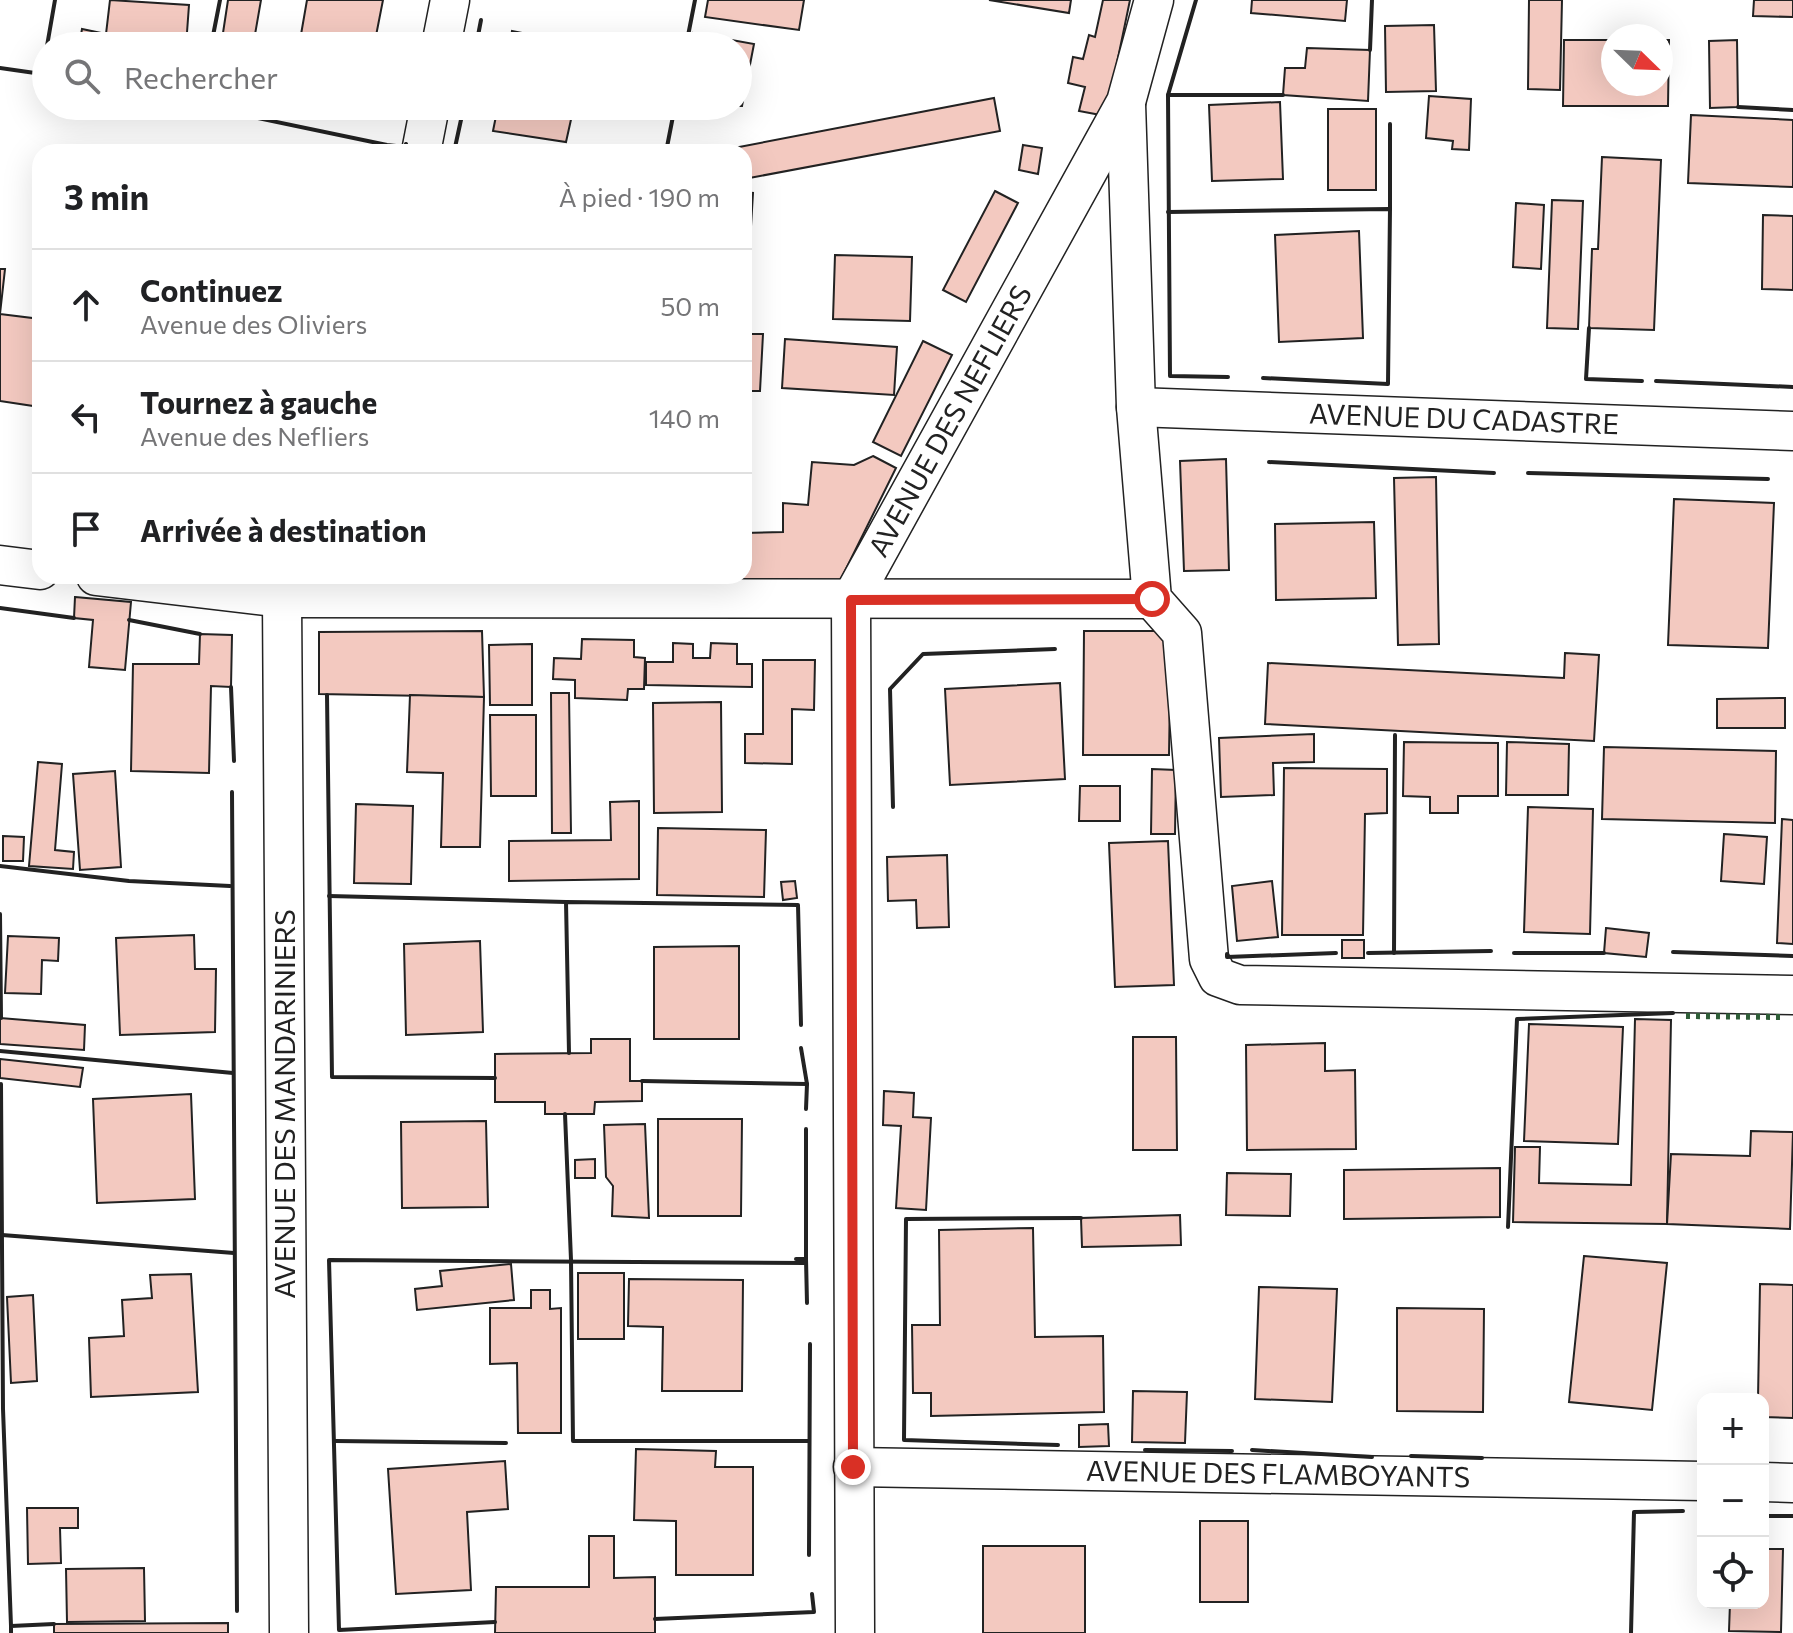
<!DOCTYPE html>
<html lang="fr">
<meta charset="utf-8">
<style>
:root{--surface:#fff;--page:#f6f6f6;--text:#202124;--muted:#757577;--line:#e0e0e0}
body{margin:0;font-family:Commissioner,sans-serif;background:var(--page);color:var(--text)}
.controls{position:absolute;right:24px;bottom:24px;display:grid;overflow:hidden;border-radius:16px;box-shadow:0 8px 32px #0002}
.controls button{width:72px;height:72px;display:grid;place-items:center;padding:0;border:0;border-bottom:2px solid var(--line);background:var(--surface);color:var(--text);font:40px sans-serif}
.compass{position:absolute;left:1601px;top:24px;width:72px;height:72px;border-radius:50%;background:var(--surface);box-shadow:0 8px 32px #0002;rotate:113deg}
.stop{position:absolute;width:24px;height:24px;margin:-18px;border:6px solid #d93025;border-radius:50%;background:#fff}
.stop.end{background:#d93025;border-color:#fff;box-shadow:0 2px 8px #0008}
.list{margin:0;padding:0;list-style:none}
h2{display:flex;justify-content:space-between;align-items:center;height:104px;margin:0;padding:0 32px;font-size:34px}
h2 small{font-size:26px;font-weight:400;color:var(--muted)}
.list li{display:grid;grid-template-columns:52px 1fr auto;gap:24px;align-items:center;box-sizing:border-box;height:112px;padding:0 32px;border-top:2px solid var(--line)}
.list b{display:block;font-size:30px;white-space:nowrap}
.list p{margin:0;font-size:26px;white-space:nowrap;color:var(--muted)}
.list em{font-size:26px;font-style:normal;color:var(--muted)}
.icon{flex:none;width:44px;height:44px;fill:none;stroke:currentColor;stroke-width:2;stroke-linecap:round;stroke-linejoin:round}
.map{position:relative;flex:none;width:1793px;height:1633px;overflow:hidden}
.search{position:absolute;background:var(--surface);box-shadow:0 8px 32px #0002;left:32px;top:32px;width:720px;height:88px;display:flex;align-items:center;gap:20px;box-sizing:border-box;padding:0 28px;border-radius:44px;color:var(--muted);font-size:30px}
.panel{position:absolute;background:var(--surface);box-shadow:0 8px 32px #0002;left:32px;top:144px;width:720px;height:440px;border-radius:24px}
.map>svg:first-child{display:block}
</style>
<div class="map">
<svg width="1793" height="1633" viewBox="0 0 1793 1633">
<rect width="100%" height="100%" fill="#fff"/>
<!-- building -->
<g fill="#f3c9c0" stroke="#222" stroke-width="2">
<polygon points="110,0 189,5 186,46 79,46 82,29 106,34"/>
<polygon points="228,0 261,0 253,46 221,46"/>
<polygon points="307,0 383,0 374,46 299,46"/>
<polygon points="708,0 804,0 799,30 705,17"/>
<polygon points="989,0 1071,0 1069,13"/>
<polygon points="1103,0 1130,0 1106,116 1079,111 1085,87 1068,83 1073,57 1083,59 1089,35 1095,37"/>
<polygon points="1252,0 1347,0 1345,21 1251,13"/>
<polygon points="1529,0 1562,0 1560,90 1528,89"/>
<polygon points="1754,0 1793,0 1793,17 1753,16"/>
<polygon points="1434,25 1436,91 1386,92 1385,26"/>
<polygon points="512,31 588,46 509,46"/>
<polygon points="693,33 754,44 742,106 738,106 738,46 691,46"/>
<polygon points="1564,40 1613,40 1613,84 1661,84 1661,40 1669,40 1668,106 1563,106"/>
<polygon points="1737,40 1738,107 1710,108 1709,41"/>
<polygon points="1307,48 1370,50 1368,101 1283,95 1285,68 1305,68"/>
<polygon points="1429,96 1471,99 1469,150 1452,149 1453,141 1426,138"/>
<polygon points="994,98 1000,131 744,179 744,152 713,152"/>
<polygon points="1280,102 1283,179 1212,181 1209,105"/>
<polygon points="498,106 574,106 566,142 493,131"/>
<rect x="1328" y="109" width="48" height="81"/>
<polygon points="1691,115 1793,120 1793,187 1688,183"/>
<polygon points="1023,145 1042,148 1038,174 1019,170"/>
<polygon points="1602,157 1661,160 1654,330 1589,328 1592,249 1598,249"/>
<polygon points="995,191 1018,203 966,302 943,290"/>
<polygon points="744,192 753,193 747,293 744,292"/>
<polygon points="1552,200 1583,201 1578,329 1547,328"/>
<polygon points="1516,203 1544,205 1541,269 1513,267"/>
<polygon points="1763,215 1793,216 1793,290 1762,289"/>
<polygon points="1359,231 1363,338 1279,342 1275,235"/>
<polygon points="835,255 912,257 910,321 833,319"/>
<polygon points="0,269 5,269 0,314 40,319 40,407 0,401"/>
<polygon points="744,297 751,298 750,334 763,334 760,391 744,391"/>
<polygon points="785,339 897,347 894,395 782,388"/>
<polygon points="923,341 952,355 901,456 873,442"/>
<polygon points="744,432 751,433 744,523"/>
<polygon points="873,456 896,468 839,583 594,579 594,576 744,576 744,533 783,532 783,503 808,505 812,462 854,465"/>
<polygon points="1226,459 1229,570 1184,571 1180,461"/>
<polygon points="1436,477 1439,644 1398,645 1394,478"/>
<polygon points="1674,499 1774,503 1768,648 1668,645"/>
<polygon points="1374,522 1376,598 1276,600 1275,524"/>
<polygon points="75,597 131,602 125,670 89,667 93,620 74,618"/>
<polygon points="482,631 484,697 319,694 319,632"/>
<polygon points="1084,631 1171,631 1169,755 1083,755"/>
<polygon points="200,634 232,635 231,687 211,686 209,773 131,771 133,664 199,664"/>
<polygon points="582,639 634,640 634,657 645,658 644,689 628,689 627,700 575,698 575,680 553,679 554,658 581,659"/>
<polygon points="673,643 693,644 693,658 710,658 711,643 737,644 737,664 752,664 752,687 646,685 646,662 673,662"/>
<polygon points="532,644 532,705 490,705 489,645"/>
<polygon points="1565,653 1599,655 1594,741 1265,724 1268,663 1564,678"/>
<polygon points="763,660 815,660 814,710 792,709 792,764 745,763 745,734 763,734"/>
<polygon points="1060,683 1065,779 950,785 945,689"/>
<polygon points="551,693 569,693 571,833 552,833"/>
<polygon points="410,695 484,697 480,847 441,847 443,773 407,772"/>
<polygon points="1785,698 1785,728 1717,728 1717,699"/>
<polygon points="721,702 722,812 654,813 653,703"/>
<polygon points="490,715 536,715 536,796 491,796"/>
<polygon points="1314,734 1314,762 1273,763 1274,795 1221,797 1219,738"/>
<polygon points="1404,742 1498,743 1498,796 1458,796 1458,813 1430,813 1430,797 1403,796"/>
<polygon points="1507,742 1569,744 1568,795 1506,795"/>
<polygon points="1604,747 1776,751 1775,823 1602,819"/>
<polygon points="38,762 62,764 55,850 74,852 73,869 29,866"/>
<polygon points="1284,768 1387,769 1387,813 1365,814 1363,935 1282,935"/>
<polygon points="1152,769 1176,770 1175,834 1151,834"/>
<polygon points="115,771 121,867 80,870 73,774"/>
<polygon points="1080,786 1120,786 1120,821 1079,821"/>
<polygon points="639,801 639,879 509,881 509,841 611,840 610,802"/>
<polygon points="356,804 413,806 411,884 354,883"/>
<polygon points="1528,807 1593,809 1590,934 1524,932"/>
<polygon points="1782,819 1793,820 1793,944 1777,943"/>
<polygon points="658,828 766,830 764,897 657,895"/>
<polygon points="1724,834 1767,837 1764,884 1721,881"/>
<polygon points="3,836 24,837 23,861 3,861"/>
<polygon points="1168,841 1174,985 1115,987 1109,843"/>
<polygon points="947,855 949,927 917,928 916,900 888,901 887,857"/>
<polygon points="795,881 797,898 783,900 781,882"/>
<polygon points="1272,881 1278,937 1237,941 1232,886"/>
<polygon points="1606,928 1649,933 1646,957 1604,953"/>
<polygon points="194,935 195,969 216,969 215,1032 120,1035 116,938"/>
<polygon points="8,936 59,938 58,961 42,960 41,994 5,993"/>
<rect x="1342" y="940" width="22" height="18"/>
<polygon points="480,941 483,1032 406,1035 404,944"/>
<polygon points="739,946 739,1039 654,1039 654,947"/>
<polygon points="0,1018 85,1025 84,1050 0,1044"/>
<polygon points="1635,1019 1671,1020 1667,1224 1513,1222 1515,1147 1540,1147 1539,1183 1631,1185"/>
<polygon points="1529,1024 1623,1027 1618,1144 1524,1141"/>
<polygon points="1133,1037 1176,1037 1177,1150 1133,1150"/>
<polygon points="591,1039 630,1039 630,1081 642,1081 642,1101 595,1102 594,1114 545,1114 545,1102 495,1102 495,1054 591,1053"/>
<polygon points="1325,1043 1325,1071 1355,1070 1356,1149 1247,1150 1246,1045"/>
<polygon points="0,1059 83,1068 80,1087 0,1078"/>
<polygon points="884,1091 914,1093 913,1117 931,1118 926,1210 896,1208 901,1126 883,1125"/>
<polygon points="191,1094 195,1199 97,1203 93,1099"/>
<polygon points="658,1119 742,1119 741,1216 658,1216"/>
<polygon points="486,1121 488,1207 402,1208 401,1122"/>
<polygon points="645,1124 649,1218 612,1216 613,1186 606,1177 604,1125"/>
<polygon points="1751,1131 1793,1132 1790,1229 1667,1224 1671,1154 1750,1156"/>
<polygon points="595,1159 595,1178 575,1178 575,1160"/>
<polygon points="1500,1168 1500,1217 1344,1219 1344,1170"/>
<polygon points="1227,1173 1291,1174 1290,1216 1226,1215"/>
<polygon points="1180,1215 1181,1245 1082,1247 1081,1218"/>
<polygon points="1033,1228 1035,1337 1103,1336 1104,1412 931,1416 931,1393 913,1393 912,1325 940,1325 939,1230"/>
<polygon points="1584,1256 1667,1263 1652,1410 1569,1402"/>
<polygon points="511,1264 514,1300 417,1310 415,1289 442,1286 440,1271"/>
<rect x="578" y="1273" width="46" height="66"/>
<polygon points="191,1274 198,1392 91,1397 89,1338 124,1336 122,1300 152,1298 150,1275"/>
<polygon points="629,1279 743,1280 742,1391 662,1391 663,1327 628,1326"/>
<polygon points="1760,1284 1793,1285 1793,1418 1763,1417 1763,1399 1758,1399"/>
<polygon points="1259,1287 1337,1289 1332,1402 1255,1399"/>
<polygon points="531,1290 550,1290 550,1309 561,1308 561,1433 518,1433 517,1363 490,1364 490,1308 531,1308"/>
<polygon points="33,1295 37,1381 11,1383 7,1297"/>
<polygon points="1397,1308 1484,1309 1483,1412 1397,1411"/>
<polygon points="1133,1391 1187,1392 1185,1443 1132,1442"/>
<polygon points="1108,1424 1109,1446 1079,1447 1079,1425"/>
<polygon points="636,1449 716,1451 715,1467 753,1467 753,1575 676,1575 676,1521 634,1520"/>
<polygon points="505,1461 508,1509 467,1512 471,1590 396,1594 388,1469"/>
<polygon points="27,1508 78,1508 78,1528 60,1528 61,1563 28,1564"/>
<rect x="1200" y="1521" width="48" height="81"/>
<polygon points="589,1536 614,1536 614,1578 655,1577 655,1633 495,1633 496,1587 589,1587"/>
<rect x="983" y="1546" width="102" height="87"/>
<polygon points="1763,1549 1783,1549 1781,1632 1729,1631 1730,1603 1763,1603"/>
<polygon points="144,1568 145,1621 67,1622 66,1569"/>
<polygon points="228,1623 228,1633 54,1633 54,1624"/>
</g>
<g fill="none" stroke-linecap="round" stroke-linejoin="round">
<!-- minor casing -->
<g stroke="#222" stroke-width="41">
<g id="minor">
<polyline points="441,46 450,0"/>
<polyline points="1126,104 1136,407 1152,599 1182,633 1209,959 1218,977 1240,985 1793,995"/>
<polyline points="421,152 430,106"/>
<polyline points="1136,407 1793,431"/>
<polyline points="0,565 40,570"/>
<polyline points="96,576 282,598 1152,599"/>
<polyline points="288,576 282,598 289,1633"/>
<polyline points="853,1467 1703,1481"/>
<polyline points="1763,1482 1793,1483"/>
<polyline points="855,1633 851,600 1126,102 1154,0"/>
</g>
</g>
<!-- minor -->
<use href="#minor" stroke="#fff" stroke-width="38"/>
<!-- hedge -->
<polyline stroke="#2f5e38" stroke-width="6" stroke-dasharray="4 6" stroke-linecap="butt" points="1686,1016 1780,1017"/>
<!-- wall -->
<g stroke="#222" stroke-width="4">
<polyline points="1196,0 1168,95 1170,376 1228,377"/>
<polyline points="47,46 55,0"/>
<polyline points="211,46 220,0"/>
<polyline points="476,46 481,20"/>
<polyline points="686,46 695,0"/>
<polyline points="1370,50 1372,0"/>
<polyline points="46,51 42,74 46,75"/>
<polyline points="0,68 42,74"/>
<polyline points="1168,95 1283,95"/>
<polyline points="200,106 387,145 405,147 406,144"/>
<polyline points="1738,107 1793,110"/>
<polyline points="1390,124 1390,209"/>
<polyline points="455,148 473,152"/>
<polyline points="454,152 464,106"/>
<polyline points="666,152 675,106"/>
<polyline points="1168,212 1390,209 1388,384 1263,378"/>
<polyline points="1589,328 1586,379 1642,381"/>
<polyline points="1656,381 1793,387"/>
<polyline points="1269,462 1494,473"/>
<polyline points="1528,473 1768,479"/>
<polyline points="0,608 74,618"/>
<polyline points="129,620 200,634"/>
<polyline points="231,687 234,761"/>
<polyline points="327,695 332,1077 495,1078"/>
<polyline points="232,792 237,1611"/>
<polyline points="893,807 890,689 923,654 1055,649"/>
<polyline points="0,866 129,881 230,886"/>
<polyline points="329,896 566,902"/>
<polyline points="0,914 1,1018"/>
<polyline points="1673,952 1793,956"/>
<polyline points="1368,953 1491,951"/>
<polyline points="1394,953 1395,735"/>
<polyline points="1514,953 1604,953"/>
<polyline points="1227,954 1227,957 1336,953"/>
<polyline points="801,1048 807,1084 806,1109"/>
<polyline points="0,1051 233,1073"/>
<polyline points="569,1053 566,902 798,905 801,1025"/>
<polyline points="642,1081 807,1084"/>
<polyline points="1,1084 3,1409 11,1626"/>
<polyline points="565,1114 571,1260"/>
<polyline points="1508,1227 1517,1019 1673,1013"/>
<polyline points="2,1235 234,1253"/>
<polyline points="796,1259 806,1259 806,1129"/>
<polyline points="806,1259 807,1303"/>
<polyline points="571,1261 573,1441 809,1441"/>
<polyline points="335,1441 506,1443"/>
<polyline points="1058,1445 904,1440 906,1219 1081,1218"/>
<polyline points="1145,1450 1232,1451"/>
<polyline points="1252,1450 1372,1457"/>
<polyline points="1411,1456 1482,1458"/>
<polyline points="1763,1516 1793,1516"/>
<polyline points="809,1555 810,1344"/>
<polyline points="655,1619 814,1612 812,1594"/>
<polyline points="495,1622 339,1630 329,1260 805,1263"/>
<polyline points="11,1633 11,1626 54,1624"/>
<polyline points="1631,1633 1634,1512 1683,1511"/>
</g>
</g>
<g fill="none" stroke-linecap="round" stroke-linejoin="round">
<!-- route -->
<polyline stroke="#d93025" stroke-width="10" points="853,1467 851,600 1152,599"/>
</g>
<g text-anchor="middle" stroke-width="6" stroke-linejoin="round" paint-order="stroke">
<!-- street labels -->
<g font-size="28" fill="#222" stroke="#fff">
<text transform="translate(1464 419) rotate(2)" y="10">AVENUE DU CADASTRE</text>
<text transform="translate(950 421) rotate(-61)" y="10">AVENUE DES NEFLIERS</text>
<text transform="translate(285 1104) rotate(-90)" y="10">AVENUE DES MANDARINIERS</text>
<text transform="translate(1278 1474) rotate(1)" y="10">AVENUE DES FLAMBOYANTS</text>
</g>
</g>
</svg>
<div class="controls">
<button>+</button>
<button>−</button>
<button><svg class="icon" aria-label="locate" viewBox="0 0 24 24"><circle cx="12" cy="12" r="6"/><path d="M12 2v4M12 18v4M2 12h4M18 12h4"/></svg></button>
</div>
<svg class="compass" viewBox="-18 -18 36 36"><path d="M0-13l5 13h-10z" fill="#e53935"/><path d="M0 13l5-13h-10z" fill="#757577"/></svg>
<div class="stop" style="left:1152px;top:599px"></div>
<div class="stop end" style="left:853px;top:1467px"></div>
<div class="search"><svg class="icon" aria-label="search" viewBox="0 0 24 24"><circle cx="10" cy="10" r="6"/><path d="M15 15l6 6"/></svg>Rechercher</div>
<section class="panel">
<h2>3 min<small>À pied · 190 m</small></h2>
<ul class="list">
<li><svg class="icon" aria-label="ahead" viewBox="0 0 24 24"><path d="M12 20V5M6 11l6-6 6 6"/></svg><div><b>Continuez</b><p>Avenue des Oliviers</p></div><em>50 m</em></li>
<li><svg class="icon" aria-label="left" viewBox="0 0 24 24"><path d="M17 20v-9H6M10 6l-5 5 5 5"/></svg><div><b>Tournez à gauche</b><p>Avenue des Nefliers</p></div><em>140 m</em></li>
<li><svg class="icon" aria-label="arrive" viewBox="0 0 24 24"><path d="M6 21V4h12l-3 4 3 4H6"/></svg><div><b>Arrivée à destination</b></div></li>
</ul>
</section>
</div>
